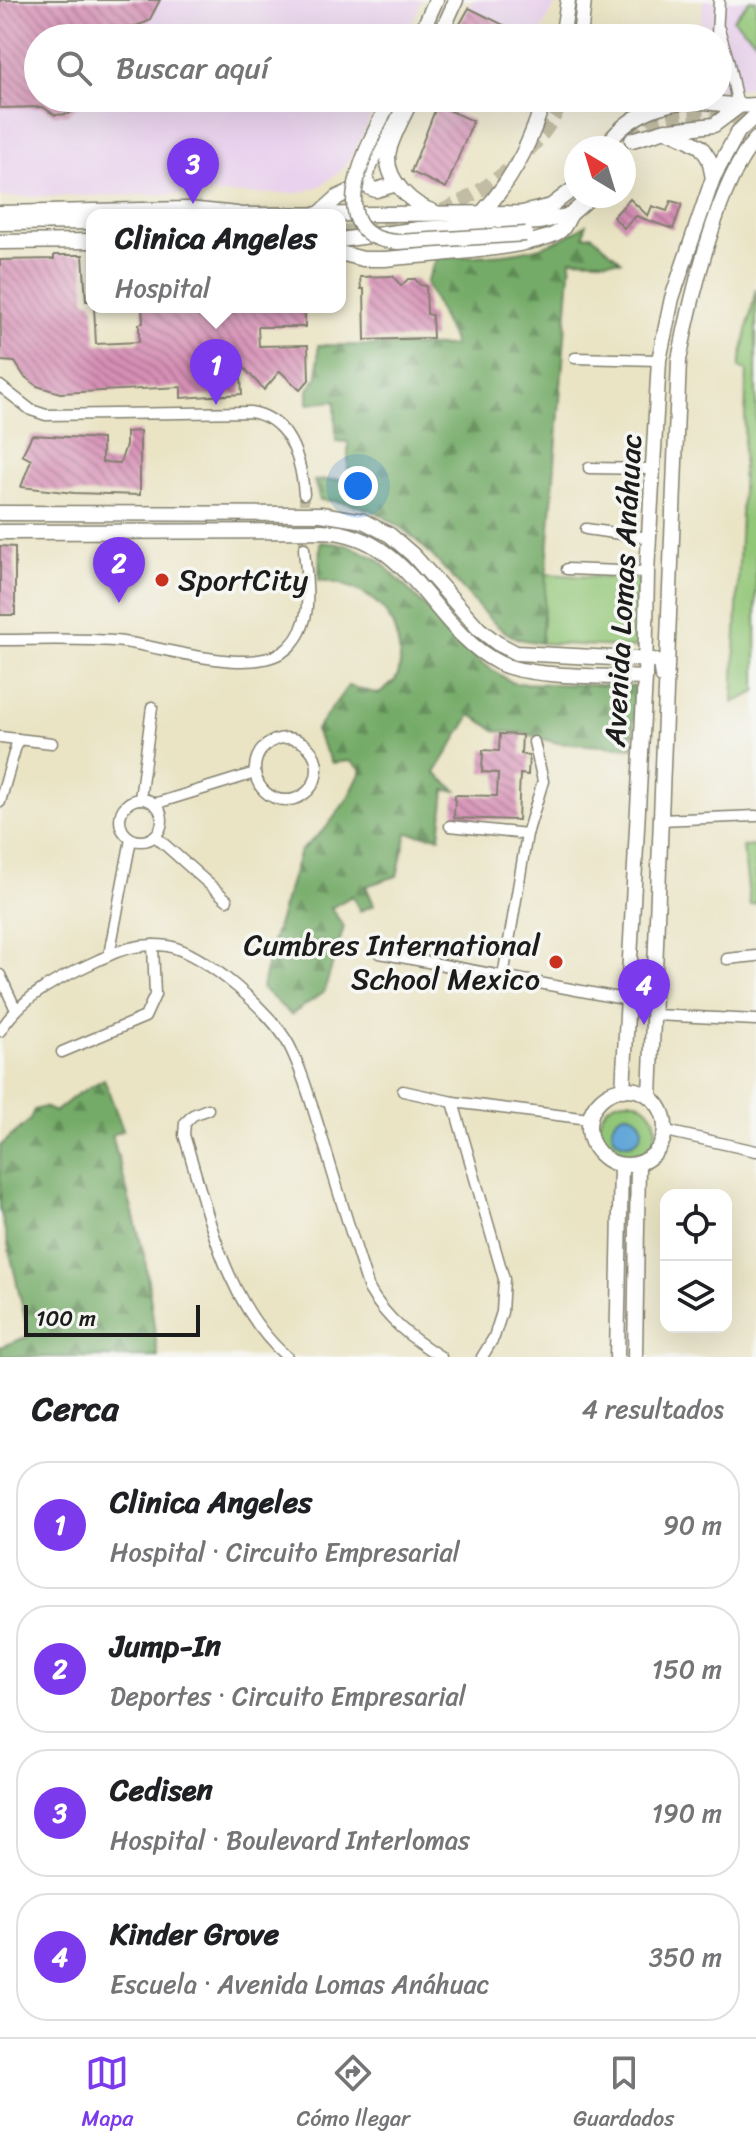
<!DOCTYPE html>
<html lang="es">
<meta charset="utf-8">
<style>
:root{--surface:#fff;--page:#f2f2f2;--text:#202124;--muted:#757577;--line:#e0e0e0;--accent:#7c3aed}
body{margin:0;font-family:Sriracha,sans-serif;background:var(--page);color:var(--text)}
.controls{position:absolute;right:24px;bottom:24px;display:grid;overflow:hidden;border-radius:16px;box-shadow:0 8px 32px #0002}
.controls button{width:72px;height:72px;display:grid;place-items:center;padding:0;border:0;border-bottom:2px solid var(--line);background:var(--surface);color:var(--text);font:40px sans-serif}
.compass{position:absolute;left:564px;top:136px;width:72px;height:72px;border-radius:50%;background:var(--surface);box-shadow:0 8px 32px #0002;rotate:322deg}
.scale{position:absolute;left:24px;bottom:20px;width:176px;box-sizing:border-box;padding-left:8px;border:4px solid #1c1c1c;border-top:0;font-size:22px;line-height:28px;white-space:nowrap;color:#1c1c1c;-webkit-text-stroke:6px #f6f6f2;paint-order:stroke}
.you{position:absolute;left:358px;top:486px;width:28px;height:28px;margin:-20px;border:6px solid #fff;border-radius:50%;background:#1a73e8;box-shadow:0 0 0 12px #1a73e833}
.badge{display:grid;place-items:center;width:52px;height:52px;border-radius:50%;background:var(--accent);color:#fff;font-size:26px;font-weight:700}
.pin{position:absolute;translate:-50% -66px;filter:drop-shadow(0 2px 4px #0008)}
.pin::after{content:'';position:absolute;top:42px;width:28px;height:24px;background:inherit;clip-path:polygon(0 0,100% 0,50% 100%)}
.popup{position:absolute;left:86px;top:209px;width:260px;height:104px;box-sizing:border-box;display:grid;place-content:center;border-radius:16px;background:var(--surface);filter:drop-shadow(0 2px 6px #0005);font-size:26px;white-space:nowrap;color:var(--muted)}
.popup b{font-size:30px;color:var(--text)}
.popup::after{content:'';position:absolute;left:50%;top:100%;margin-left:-16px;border:16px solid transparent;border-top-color:var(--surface)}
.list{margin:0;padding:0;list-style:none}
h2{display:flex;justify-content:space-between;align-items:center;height:104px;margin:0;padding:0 32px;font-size:34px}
h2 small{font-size:26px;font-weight:400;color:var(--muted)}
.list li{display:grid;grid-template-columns:52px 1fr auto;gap:24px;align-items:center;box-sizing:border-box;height:128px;margin:0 16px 16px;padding:0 16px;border:2px solid var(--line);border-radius:32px}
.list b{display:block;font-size:30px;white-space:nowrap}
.list p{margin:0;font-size:26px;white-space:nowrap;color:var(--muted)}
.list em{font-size:26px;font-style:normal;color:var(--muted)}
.icon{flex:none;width:44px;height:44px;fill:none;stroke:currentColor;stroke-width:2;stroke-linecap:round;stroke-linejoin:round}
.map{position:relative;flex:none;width:756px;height:1357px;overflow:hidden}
.search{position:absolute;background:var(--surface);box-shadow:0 8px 32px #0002;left:24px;right:24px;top:24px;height:88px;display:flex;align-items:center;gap:20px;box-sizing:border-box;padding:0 28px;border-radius:44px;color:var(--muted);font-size:30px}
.sheet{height:680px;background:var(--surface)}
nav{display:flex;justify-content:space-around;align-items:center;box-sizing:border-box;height:112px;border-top:2px solid var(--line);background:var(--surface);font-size:22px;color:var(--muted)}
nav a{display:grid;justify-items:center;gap:4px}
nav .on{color:var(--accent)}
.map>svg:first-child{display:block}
</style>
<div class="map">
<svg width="756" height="1357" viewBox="0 0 756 1357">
<defs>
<pattern id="forest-firs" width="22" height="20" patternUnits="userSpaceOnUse" patternTransform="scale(2)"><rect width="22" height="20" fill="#75ab68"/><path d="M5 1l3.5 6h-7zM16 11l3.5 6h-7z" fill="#5f8a55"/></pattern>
<pattern id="building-back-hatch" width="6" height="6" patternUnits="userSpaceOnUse" patternTransform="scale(2)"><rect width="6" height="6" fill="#d68fb5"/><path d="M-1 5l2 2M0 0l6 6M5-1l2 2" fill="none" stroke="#ad7492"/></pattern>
</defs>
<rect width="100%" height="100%" fill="#f6f6f2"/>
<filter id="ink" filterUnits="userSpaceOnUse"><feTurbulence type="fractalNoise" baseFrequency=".0125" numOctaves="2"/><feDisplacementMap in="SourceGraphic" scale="16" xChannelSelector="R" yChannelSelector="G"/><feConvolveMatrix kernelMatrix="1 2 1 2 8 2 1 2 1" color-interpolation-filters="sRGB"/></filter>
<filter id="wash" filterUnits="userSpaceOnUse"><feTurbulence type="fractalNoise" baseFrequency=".006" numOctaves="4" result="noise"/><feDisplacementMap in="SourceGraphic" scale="32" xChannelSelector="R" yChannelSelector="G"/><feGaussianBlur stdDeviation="1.8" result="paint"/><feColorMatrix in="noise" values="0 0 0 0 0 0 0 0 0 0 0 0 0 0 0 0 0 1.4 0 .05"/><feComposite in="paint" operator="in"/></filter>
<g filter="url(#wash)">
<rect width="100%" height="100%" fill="#eae4c5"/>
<!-- built -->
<g fill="#e9d2ed">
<polygon points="0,0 422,0 405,38 38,38 38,98 379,98 354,154 341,170 322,185 300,193 0,197"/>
<polygon points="473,0 558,0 537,38 531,38 469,8"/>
<polygon points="703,0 756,0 756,87 718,90 718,38 700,38"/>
</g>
<!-- grass -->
<g fill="#92c677" stroke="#57714a" stroke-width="2">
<polygon points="750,0 756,0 756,41 733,19"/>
<polygon points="756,289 756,692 733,703 747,370 739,368"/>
<polygon points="546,574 640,580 639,648 541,643"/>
<polygon points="756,846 756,904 750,905 743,847"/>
<circle cx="627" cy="1129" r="29"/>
</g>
<!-- forest -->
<g fill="url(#forest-firs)" stroke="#486442" stroke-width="2">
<path d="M586,224L584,236L592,235L621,261L571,259L541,643C533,641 524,641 517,638C499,631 487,616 474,602C428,552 395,502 320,500L314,481L348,479V442L336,441L335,401L308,404V389L318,377V345L452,346L453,341L426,283L437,257C489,256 543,257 586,224Z"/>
<path d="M320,542L348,545L378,559L479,661L513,683L635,686L633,748L557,743L524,733L497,731L471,715L435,773L457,791L445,790L440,837L407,833L397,876L366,886L374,905L360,911L352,896L331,908L344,927L324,992L291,1015L262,988L271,946L300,851L325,829L348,798L362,770L350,761L332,763L315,731L348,686L379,694C385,689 394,684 397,677C405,659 395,620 381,607C365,590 342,583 319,580Z"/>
<polygon points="104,1079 123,1130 112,1135 145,1258 158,1357 2,1357 0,1347 29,1336 0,1209 0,1146 29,1121 34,1110 44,1107 55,1112 76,1095"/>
</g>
<!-- water -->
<circle fill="#63a8d8" stroke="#40627a" stroke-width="2" cx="627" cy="1129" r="15"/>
<g id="blocks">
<!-- building -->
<g fill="url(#building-back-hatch)">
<polygon points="0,0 160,0 149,21 126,30 129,38 106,33 100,38 38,38 38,98 78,98 78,105 69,114 55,115 43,107 0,108"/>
<polygon points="469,8 530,38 452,38"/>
<polygon points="437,105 473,121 446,188 411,172"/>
<polygon points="630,199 648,216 652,206 667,211 671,201 682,204 673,229 636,216 624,228 613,217"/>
<polygon points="54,255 83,255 86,301 92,301 94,307 96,344 139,342 139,324 143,323 142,307 305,307 305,327 258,327 259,346 308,345 309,380 300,390 280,371 264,390 240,363 242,394 181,398 181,387 60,393 37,386 24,376 15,362 1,361 0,260 54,259"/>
<polygon points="393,276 401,286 408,279 415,279 420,285 426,286 427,314 432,315 433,338 365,340 364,289 361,289 360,277"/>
<polygon points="140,431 140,495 74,493 21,487 31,460 22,455 32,435 102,439 102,462 120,463 126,445 126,432"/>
<polygon points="0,546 15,547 15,615 0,615"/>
<polygon points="500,734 522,735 521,754 529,756 528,775 520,774 518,820 454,818 455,795 497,796 498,773 482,772 483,750 499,751"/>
</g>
</g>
</g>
<g filter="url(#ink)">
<use href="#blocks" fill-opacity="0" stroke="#838070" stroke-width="2"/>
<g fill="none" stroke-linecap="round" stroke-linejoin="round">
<!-- street-tunnel -->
<polyline stroke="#c1bca3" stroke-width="10" stroke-dasharray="10 5" stroke-linecap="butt" points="304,494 304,548"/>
<!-- secondary-tunnel -->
<g stroke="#c1bca3" stroke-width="14" stroke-dasharray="14 7" stroke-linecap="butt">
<path d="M633,139C667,102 713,121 756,117"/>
<path d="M340,232C361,230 382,229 402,224C465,210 538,159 564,98"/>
</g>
<!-- street casing -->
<g stroke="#838070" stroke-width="13">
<g id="street">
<polyline points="719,29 728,59 738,107"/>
<polyline points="717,34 719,0"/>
<polyline points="575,358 659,360"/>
<path d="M0,386L31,410L46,415L250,412C290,418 301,459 304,494"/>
<polyline points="589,468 653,469"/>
<polyline points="586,529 649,538"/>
<polyline points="567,569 647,572"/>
<path d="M0,640C40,640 83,638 123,642C165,647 256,679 289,647C316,621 306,581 304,548"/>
<polyline points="0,737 52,743"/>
<circle cx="286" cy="769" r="31"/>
<polyline points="140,799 152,707"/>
<circle cx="141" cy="820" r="21"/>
<polyline points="0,802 18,739"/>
<polyline points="154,804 255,773"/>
<polyline points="660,820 756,816"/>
<polyline points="450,826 527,834"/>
<polyline points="155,836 227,900"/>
<polyline points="380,953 629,1000"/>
<polyline points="109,955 131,839"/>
<polyline points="727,959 756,956"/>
<polyline points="0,975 16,1010"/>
<polyline points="503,977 527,834 543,781 534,742"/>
<polyline points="655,1015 756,1020"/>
<path d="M0,1031C24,993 64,976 103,958C123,948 146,943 168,946C204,953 273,1013 289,1045C304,1074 312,1107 322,1137C337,1188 353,1239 369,1289C387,1320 411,1338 441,1357"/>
<polyline points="62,1052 145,1017 155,995 153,945"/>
<polyline points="403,1091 453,1102 589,1119"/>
<polyline points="453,1102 504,1279 502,1312 494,1337 482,1357"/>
<path d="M208,1109L193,1115L185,1123L184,1135C208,1211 224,1302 287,1357"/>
<polyline points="666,1131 756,1151"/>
</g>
</g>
<!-- secondary casing -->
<g stroke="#838070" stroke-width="17">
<g id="secondary">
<polyline points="419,38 436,0"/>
<polyline points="439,38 456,0"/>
<polyline points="562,38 568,0"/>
<polyline points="580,38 584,0"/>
<path d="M412,98C406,112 388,143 388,157C387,182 413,205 434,212"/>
<polyline points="670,130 714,125 738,107"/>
<polyline points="632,140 666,130 687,139 701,147 709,159 713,178"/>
<path d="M605,148C626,115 666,98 705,102C723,104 738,107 756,105"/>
<polyline points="397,184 376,190 370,188 365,178 399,98"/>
<polyline points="0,213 188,209 237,214"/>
<polyline points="319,214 338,197 366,184"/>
<path d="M481,214C512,181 532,141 544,98"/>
<polyline points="230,215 522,213 551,206 576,187"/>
<polyline points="565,219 592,196"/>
<polyline points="0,223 92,222"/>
<polyline points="340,240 419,229 540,222 570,215"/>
<polyline points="0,242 92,241"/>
<path d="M340,253L363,259H385C421,255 536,249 560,231C565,227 567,221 570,215"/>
<polyline points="0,513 321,514 363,521 390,535 413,555 479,629 497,643 516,653 653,660 660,663 662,676"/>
<path d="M0,532L322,531C412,534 429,627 499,663C528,678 609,676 645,678"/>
<circle cx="627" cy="1127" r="38"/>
<polyline points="623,1090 645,678 647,572 659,360 672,298 713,178 738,132 756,115"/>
<path d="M650,1097L679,360C690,303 718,180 756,139"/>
<polyline points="617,1357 621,1165"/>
<polyline points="635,1357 638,1164"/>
</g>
</g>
<!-- street -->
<use href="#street" stroke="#fff" stroke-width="10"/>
<!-- secondary -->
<use href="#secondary" stroke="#fff" stroke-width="14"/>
<!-- secondary-bridge casing -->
<g stroke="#838070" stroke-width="17" stroke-linecap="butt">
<path id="secondary-bridge" d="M391,98C373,137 314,237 398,242L526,234"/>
</g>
<!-- secondary-bridge -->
<use href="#secondary-bridge" stroke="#fff" stroke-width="14"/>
</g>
</g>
<!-- markers -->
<g fill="#c8321e" stroke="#f6f6f2" stroke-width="3">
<circle cx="162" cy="580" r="8"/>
<circle cx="556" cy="962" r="8"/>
</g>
<g text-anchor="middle" stroke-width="7" stroke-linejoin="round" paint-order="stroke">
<!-- poi labels -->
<g font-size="30" fill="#1c1c1c" stroke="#f6f6f2" text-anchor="start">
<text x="178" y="590">SportCity</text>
<text x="540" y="955" text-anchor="end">Cumbres International<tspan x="540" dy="34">School Mexico</tspan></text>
</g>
<!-- street labels -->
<g font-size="30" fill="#1c1c1c" stroke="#f6f6f2">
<text transform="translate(623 590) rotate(-87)" y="10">Avenida Lomas Anáhuac</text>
</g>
</g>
</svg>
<div class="controls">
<button><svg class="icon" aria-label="locate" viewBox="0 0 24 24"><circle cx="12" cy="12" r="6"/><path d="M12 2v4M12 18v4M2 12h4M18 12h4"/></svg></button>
<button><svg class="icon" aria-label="layers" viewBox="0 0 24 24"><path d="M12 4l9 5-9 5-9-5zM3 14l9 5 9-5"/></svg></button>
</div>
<svg class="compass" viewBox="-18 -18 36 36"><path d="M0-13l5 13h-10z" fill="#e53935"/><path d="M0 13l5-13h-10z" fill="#757577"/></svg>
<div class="scale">100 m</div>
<div class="you"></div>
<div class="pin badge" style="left:216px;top:405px">1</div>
<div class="popup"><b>Clinica Angeles</b>Hospital</div>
<div class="pin badge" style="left:119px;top:603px">2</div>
<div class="pin badge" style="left:193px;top:204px">3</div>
<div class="pin badge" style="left:644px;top:1025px">4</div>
<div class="search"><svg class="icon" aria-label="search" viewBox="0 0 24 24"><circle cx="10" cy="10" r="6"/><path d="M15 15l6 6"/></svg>Buscar aquí</div>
</div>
<section class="sheet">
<h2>Cerca<small>4 resultados</small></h2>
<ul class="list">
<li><span class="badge">1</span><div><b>Clinica Angeles</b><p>Hospital · Circuito Empresarial</p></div><em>90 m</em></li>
<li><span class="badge">2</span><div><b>Jump-In</b><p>Deportes · Circuito Empresarial</p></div><em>150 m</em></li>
<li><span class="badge">3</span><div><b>Cedisen</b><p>Hospital · Boulevard Interlomas</p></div><em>190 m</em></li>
<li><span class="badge">4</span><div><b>Kinder Grove</b><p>Escuela · Avenida Lomas Anáhuac</p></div><em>350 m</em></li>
</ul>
</section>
<nav>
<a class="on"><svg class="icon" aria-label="map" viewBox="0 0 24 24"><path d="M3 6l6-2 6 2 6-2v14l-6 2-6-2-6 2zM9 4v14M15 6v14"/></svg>Mapa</a>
<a><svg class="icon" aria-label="directions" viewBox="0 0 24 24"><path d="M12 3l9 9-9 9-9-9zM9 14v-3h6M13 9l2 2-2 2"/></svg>Cómo llegar</a>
<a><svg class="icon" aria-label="saved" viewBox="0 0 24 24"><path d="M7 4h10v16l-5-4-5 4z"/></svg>Guardados</a>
</nav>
